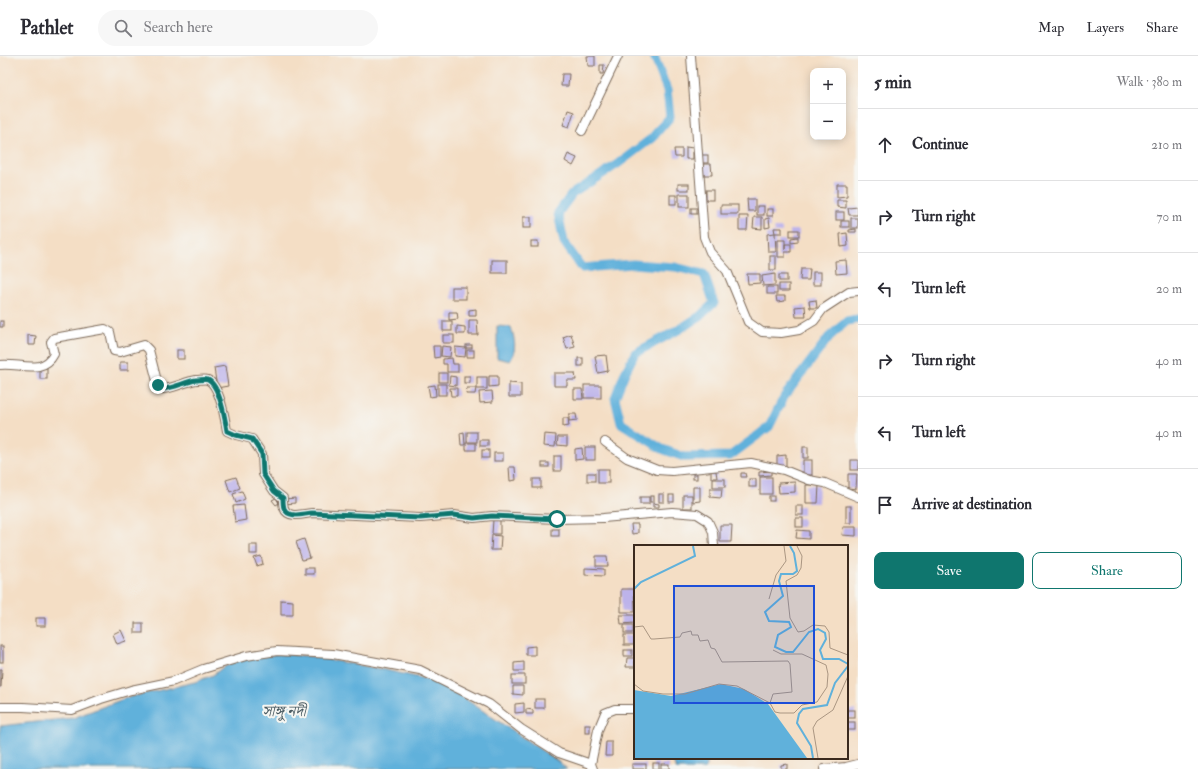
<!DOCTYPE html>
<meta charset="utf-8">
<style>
:root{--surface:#fff;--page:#f7f7f7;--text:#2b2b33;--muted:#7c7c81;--line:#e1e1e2;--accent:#0f766e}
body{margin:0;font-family:"IM FELL Double Pica","Noto Serif Bengali",serif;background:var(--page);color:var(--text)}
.controls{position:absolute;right:12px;top:12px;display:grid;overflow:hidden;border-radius:8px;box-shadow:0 2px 10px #0003}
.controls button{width:36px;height:36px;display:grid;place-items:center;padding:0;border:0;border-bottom:1px solid var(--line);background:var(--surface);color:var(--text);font:20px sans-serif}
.stop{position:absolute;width:12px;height:12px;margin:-9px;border:3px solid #0f766e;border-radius:50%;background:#fff}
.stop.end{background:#0f766e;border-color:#fff;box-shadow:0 1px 4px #0008}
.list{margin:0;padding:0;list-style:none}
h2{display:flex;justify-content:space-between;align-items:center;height:52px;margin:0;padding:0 16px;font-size:17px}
h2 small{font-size:13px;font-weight:400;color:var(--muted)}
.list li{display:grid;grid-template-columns:26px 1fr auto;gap:12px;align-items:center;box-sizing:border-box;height:72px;padding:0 16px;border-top:1px solid var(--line)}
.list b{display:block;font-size:15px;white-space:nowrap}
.list em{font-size:13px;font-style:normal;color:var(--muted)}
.actions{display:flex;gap:8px;padding:12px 16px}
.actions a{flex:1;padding:9px 0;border:1px solid var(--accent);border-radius:8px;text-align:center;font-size:14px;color:var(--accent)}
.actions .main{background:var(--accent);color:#fff}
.icon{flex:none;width:22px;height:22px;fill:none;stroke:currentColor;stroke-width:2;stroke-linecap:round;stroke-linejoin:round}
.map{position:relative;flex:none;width:858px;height:713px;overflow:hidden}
header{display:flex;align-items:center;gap:24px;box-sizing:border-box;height:56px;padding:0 20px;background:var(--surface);border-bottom:1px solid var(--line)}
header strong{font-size:19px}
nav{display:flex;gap:22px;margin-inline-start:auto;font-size:14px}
.search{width:280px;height:36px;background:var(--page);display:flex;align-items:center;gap:10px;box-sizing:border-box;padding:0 14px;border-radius:22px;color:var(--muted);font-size:15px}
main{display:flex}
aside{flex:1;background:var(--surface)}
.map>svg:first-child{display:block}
</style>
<header>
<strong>Pathlet</strong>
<div class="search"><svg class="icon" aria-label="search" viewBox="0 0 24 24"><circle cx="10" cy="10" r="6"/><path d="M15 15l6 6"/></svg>Search here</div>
<nav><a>Map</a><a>Layers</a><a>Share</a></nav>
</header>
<main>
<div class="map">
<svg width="858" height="713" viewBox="0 0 858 713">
<rect width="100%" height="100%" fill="#f6f6f2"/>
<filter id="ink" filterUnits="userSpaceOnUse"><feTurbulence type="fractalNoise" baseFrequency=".025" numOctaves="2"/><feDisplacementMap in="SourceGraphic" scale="8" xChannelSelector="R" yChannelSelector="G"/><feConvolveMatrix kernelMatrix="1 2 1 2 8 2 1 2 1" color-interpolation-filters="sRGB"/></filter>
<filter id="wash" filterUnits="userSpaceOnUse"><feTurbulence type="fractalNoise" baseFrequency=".012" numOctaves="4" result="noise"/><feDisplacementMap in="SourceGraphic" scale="16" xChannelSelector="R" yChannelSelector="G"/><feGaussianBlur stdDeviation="0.9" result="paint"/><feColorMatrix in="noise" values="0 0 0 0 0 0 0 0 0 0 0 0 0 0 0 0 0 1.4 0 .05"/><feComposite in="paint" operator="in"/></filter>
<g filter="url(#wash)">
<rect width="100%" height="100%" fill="#f4dec5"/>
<!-- water -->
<g fill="#60b1db" stroke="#4e6e7c">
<path d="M497,270L511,271C515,283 517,295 510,305L497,302Z"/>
<polygon points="278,598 308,600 381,613 430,624 449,632 556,704 567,713 0,713 0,670 73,662 126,642 195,626 213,619 222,612 237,605"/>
<polygon points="669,702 706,702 706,713 676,713 673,706"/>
</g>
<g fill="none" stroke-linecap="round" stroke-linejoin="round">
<!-- canal -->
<polyline stroke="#60b1db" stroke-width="9" points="654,0 667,34 670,61 652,82 619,107 572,138 558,157 564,186 582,212 633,208 675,211 704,218 714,247 700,260 680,273 635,297 624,319 615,342 621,367 662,393 684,401 730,400 769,371 784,341 829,281 847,265 858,263"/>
</g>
<g id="blocks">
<!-- building -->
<g fill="#bdb3ea">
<polygon points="587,0 595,0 595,10 588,10"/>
<polygon points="600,9 604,9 603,18 600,18"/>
<polygon points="562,18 569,18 568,30 561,30"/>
<polygon points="568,54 574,56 569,71 563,69"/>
<polygon points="686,91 693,92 693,103 686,103"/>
<polygon points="674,93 682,93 682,101 675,101"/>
<polygon points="568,98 577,102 573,110 565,105"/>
<rect x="701" y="99" width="7" height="8"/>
<polygon points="703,108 711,108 712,119 703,119"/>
<rect x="678" y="128" width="11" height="6"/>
<polygon points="837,128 847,128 847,140 837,141"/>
<rect x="706" y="134" width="7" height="10"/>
<rect x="679" y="138" width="10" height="13"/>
<rect x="670" y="139" width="6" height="9"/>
<polygon points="747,143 755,143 755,155 748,155"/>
<polygon points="837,144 846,144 846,152 837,151"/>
<rect x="721" y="149" width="17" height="9"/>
<rect x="757" y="150" width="7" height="9"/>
<polygon points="858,151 858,159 849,159 848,152"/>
<rect x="691" y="152" width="6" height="6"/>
<rect x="767" y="153" width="6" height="7"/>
<rect x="836" y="156" width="8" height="8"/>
<polygon points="739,160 748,160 747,174 739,174"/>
<rect x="523" y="161" width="8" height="11"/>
<polygon points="754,161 762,161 762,173 753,172"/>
<polygon points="769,162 770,171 765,172 765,163"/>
<rect x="851" y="162" width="7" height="10"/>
<rect x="841" y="165" width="8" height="6"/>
<polygon points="774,172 782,172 782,177 775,177"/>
<polygon points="856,173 856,176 849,176 849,174"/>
<rect x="790" y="174" width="9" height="6"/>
<polygon points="775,177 776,196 768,196 767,178"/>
<polygon points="847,177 848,190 841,191 840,178"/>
<polygon points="798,181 798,186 791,187 791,182"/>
<polygon points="778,184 785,184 785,194 785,188 791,188 791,196 785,196 785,201 778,201"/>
<rect x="531" y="185" width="7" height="6"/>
<rect x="770" y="200" width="6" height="14"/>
<rect x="492" y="204" width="15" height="13"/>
<polygon points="846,204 847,217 836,218 835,205"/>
<polygon points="801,213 810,213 809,224 800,224"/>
<rect x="813" y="216" width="8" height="13"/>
<polygon points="747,218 760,218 760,227 748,228"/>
<polygon points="775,218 775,229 763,230 762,220"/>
<rect x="779" y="219" width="8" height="6"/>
<rect x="779" y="228" width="10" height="7"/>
<rect x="452" y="231" width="14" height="12"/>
<rect x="767" y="231" width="10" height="7"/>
<polygon points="776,240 785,240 785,245 777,246"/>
<polygon points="816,244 817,252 810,252 809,245"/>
<polygon points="805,250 806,261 796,261 795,251"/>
<polygon points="476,253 476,260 469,260 469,254"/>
<polygon points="449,256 457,256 458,263 449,264"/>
<polygon points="469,264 477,264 478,279 469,279"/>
<rect x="0" y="265" width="3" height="6"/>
<rect x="443" y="265" width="9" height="10"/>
<polygon points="457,270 465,271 465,278 457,278"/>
<polygon points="571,278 575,291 567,293 563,281"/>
<polygon points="28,279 36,280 35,289 28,289"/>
<rect x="443" y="279" width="11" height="8"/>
<rect x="466" y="289" width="6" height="3"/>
<polygon points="433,290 440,290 440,301 434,302"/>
<polygon points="442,290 451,291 450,301 441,300"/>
<polygon points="455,291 466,292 465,301 455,300"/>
<rect x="177" y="294" width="7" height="9"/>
<rect x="467" y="294" width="7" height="7"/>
<polygon points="606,299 608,315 598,317 595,300"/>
<polygon points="452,302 453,308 458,308 458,316 447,316 447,308 443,308 443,303"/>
<rect x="578" y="302" width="5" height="8"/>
<rect x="120" y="306" width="8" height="8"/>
<polygon points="225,310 228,330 217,332 214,312"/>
<rect x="40" y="312" width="7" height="11"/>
<rect x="439" y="317" width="8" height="9"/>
<polygon points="554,317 575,317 576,324 567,324 567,330 554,330"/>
<polygon points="450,320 456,321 456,330 449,329"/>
<rect x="464" y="320" width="6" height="7"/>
<polygon points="489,320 498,320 498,330 489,331"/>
<rect x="477" y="321" width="10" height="12"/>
<polygon points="509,327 521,328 521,341 509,341"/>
<rect x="438" y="328" width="8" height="11"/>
<polygon points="435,329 436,340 430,341 428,330"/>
<rect x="584" y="329" width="17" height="13"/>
<polygon points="450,332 457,332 457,340 451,340"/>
<polygon points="467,332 476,332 475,338 466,338"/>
<polygon points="574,333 582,333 583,343 574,343"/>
<polygon points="492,335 493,346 480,347 479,336"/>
<polygon points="569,358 576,358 577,364 569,365"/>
<polygon points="563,362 568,362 569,370 563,371"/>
<polygon points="464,376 465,389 461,389 460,377"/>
<rect x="467" y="376" width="10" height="10"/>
<polygon points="544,378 556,379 555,391 543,390"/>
<polygon points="558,381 567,381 567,390 557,389"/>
<rect x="480" y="384" width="8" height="6"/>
<rect x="466" y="387" width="10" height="7"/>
<rect x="585" y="391" width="10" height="13"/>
<rect x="803" y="391" width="5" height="11"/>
<polygon points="582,392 583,403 575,404 575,393"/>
<rect x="482" y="394" width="7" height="8"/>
<rect x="494" y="397" width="9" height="8"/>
<polygon points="786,399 786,411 777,412 777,400"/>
<rect x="554" y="400" width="7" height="15"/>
<rect x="803" y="404" width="9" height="15"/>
<rect x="851" y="404" width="7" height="10"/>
<rect x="542" y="407" width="7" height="4"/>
<polygon points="509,411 515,411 516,424 510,425"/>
<rect x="598" y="413" width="11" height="14"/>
<polygon points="711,415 716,415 717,422 711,422"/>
<polygon points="771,415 771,419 759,420 759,416"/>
<rect x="587" y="417" width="8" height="8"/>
<polygon points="741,417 745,417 746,421 741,421"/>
<rect x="693" y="418" width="4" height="5"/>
<polygon points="848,418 857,418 856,433 848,432"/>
<polygon points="236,421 240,432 230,436 226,424"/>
<rect x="760" y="421" width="12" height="17"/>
<rect x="533" y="423" width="8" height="9"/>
<rect x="713" y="423" width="12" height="8"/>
<rect x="749" y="423" width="7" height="8"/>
<polygon points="795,426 795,436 779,437 778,427"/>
<polygon points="806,429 819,429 818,447 806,447"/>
<polygon points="693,431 700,431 700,445 693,446"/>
<polygon points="710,433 722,433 721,442 710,441"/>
<polygon points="242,435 245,443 236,447 233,438"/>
<rect x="659" y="438" width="5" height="8"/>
<rect x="669" y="439" width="5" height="7"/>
<rect x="683" y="439" width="9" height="13"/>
<rect x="650" y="440" width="4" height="6"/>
<rect x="769" y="440" width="5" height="5"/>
<rect x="640" y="441" width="9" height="7"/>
<polygon points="276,442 279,447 276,449 272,444"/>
<polygon points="295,442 295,447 285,448 285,443"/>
<polygon points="653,447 659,448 659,451 653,451"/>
<polygon points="244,449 246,464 235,466 233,450"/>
<rect x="796" y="450" width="7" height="9"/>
<rect x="846" y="450" width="5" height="17"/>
<rect x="796" y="462" width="7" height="9"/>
<polygon points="493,464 500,464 500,478 492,478"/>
<polygon points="631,468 638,468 638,477 632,478"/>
<polygon points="720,469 732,469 731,486 720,486"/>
<polygon points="843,471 856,471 856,480 842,479"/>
<rect x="552" y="473" width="7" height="7"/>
<polygon points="797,474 809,475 809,483 796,482"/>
<polygon points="492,479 501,480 500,494 491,494"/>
<polygon points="304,483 310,502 302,504 296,486"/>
<rect x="250" y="489" width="7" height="9"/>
<polygon points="261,500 263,508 257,510 254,502"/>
<polygon points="596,500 607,500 608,510 596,510"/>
<rect x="305" y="512" width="9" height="6"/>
<polygon points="585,512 604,513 604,520 585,519"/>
<polygon points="621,533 634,533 635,556 621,556"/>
<polygon points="281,544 293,545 293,559 281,559"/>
<polygon points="620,559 635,559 635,567 621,568"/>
<rect x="36" y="562" width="9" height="8"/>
<rect x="135" y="567" width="8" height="10"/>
<rect x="624" y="569" width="9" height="8"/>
<polygon points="121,574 126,585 117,588 113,578"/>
<rect x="624" y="579" width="10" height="10"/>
<rect x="0" y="590" width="3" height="16"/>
<polygon points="535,590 535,599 526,599 526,591"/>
<rect x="624" y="594" width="8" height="6"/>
<polygon points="627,602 635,602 635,611 626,611"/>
<polygon points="524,606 524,615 514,615 514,607"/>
<polygon points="0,613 2,613 1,631 0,631"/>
<rect x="512" y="619" width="13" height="9"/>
<polygon points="513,630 523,630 523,639 513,638"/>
<rect x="535" y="643" width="9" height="9"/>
<polygon points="524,647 524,656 515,657 515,648"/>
<polygon points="526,653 533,654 533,658 526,658"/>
<rect x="847" y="654" width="8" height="8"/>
<rect x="847" y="666" width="8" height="8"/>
<rect x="585" y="669" width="5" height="8"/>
<polygon points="606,686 612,686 612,700 605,700"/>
<rect x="653" y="707" width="6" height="6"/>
<rect x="632" y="708" width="14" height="5"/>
<rect x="661" y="708" width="8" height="5"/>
<polygon points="787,708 787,713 781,713 781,709"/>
</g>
</g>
</g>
<g filter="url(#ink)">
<use href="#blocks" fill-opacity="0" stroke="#7c6958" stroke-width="1"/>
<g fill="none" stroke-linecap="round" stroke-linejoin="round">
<!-- minor casing -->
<g stroke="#7c6958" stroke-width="10">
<g id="minor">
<polyline points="691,0 704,181 710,196 727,215 748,266 762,276 781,277 799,274 814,265 823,253 849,236 858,235"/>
<polyline points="582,75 618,0"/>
<path d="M0,309C17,306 43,320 54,298L51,286L54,282L105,273L110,276L114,295L120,296L144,289L149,294L158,329L163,333C174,332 185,326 196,324C200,324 205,323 208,324C220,330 225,363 227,375L236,379L252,383L262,398L263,418L274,435L283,442C283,445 283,449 284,452C288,463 303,458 312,457L420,462L454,459L474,462L492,460L557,463L603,462L672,456L697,458L708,465L713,476L714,490"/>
<polyline points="605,386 627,402 657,414 672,415 751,407 784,414 809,424 825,427 858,441"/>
<polyline points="0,651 23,651 72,654 101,643 131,634 174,625 203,613 246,600 277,595 333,598 420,614 489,648 521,673 559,697 591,708 593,713"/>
<polyline points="591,708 598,674 605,657 615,653 635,653"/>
<polyline points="824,713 846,711 858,708"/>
</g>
</g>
<!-- minor -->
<use href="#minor" stroke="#fff" stroke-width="8"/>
</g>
</g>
<g fill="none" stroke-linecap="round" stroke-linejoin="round" filter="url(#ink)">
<!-- route -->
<path stroke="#0f766e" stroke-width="5" d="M158,329L163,333C174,332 185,326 196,324C200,324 205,323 208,324C220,330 225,363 227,375L236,379L252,383L262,398L263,418L274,435L283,442C283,445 283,449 284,452C288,463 303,458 312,457L420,462L454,459L474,462L492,460L557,463"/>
</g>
<g text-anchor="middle" stroke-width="4" stroke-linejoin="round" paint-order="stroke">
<!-- water labels -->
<g font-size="15" font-style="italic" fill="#485960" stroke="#f6f6f2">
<text x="284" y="660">সাঙ্গু নদী</text>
</g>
</g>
<!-- overview -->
<g transform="translate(634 489)">
<rect width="214" height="214" fill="#f4dec5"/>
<path d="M87,139L110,144L134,159L173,213H0V145L37,151Z" fill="#60b1db"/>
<path fill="none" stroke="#60b1db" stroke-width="2" d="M156,1L160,8L163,26L159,29H147L145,36L149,51L131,67L135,76L155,77L157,82L144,90L141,102L152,107H159L175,87L184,84L191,88L192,94L186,105L189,114H205L214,119M0,44L7,37L61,11L59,1M179,213L177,201L163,178L165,169L169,164L193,160L201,138L214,121"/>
<path fill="none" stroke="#aa9682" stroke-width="1" d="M163,1L168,11L167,23L163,30L152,36L156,73L164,87L170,86L179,80L191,81L195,87L196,103L214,110M135,54L142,30L152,16L150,1M0,82L9,81L17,94H20L46,92L48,88L57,86L58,90H64L66,96L74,95L77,103L81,104L88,117L154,116L156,119L158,147L139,149L136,158M0,139L9,146L29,149H51L85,139L103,141L136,158L141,167L146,168H160L168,160L183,157L193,142L194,129L192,120L168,109H147L139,105M184,213L179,183L183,176L199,165L214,131"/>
<path fill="#1d4ed8" fill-opacity="0.15" stroke="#1d4ed8" stroke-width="2" d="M40,41H180V158H40Z"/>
<rect width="214" height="214" fill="none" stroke="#3b2a1e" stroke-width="2"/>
</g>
</svg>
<div class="controls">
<button>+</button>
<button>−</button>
</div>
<div class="stop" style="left:557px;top:463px"></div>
<div class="stop end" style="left:158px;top:329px"></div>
</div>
<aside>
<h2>5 min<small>Walk · 380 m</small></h2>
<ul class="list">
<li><svg class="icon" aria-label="ahead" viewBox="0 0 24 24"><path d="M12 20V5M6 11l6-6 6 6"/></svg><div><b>Continue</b></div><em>210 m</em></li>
<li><svg class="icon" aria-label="right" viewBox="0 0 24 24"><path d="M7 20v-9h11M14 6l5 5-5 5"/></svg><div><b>Turn right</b></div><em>70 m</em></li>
<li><svg class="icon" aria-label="left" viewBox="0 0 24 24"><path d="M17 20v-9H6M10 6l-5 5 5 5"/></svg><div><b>Turn left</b></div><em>20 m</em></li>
<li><svg class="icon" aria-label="right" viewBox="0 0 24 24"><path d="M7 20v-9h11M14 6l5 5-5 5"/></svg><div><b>Turn right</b></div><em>40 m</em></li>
<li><svg class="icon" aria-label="left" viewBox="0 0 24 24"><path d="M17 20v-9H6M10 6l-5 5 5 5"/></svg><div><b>Turn left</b></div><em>40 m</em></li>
<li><svg class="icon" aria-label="arrive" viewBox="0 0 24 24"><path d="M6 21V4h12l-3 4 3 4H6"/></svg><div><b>Arrive at destination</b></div></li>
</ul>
<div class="actions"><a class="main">Save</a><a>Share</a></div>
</aside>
</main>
